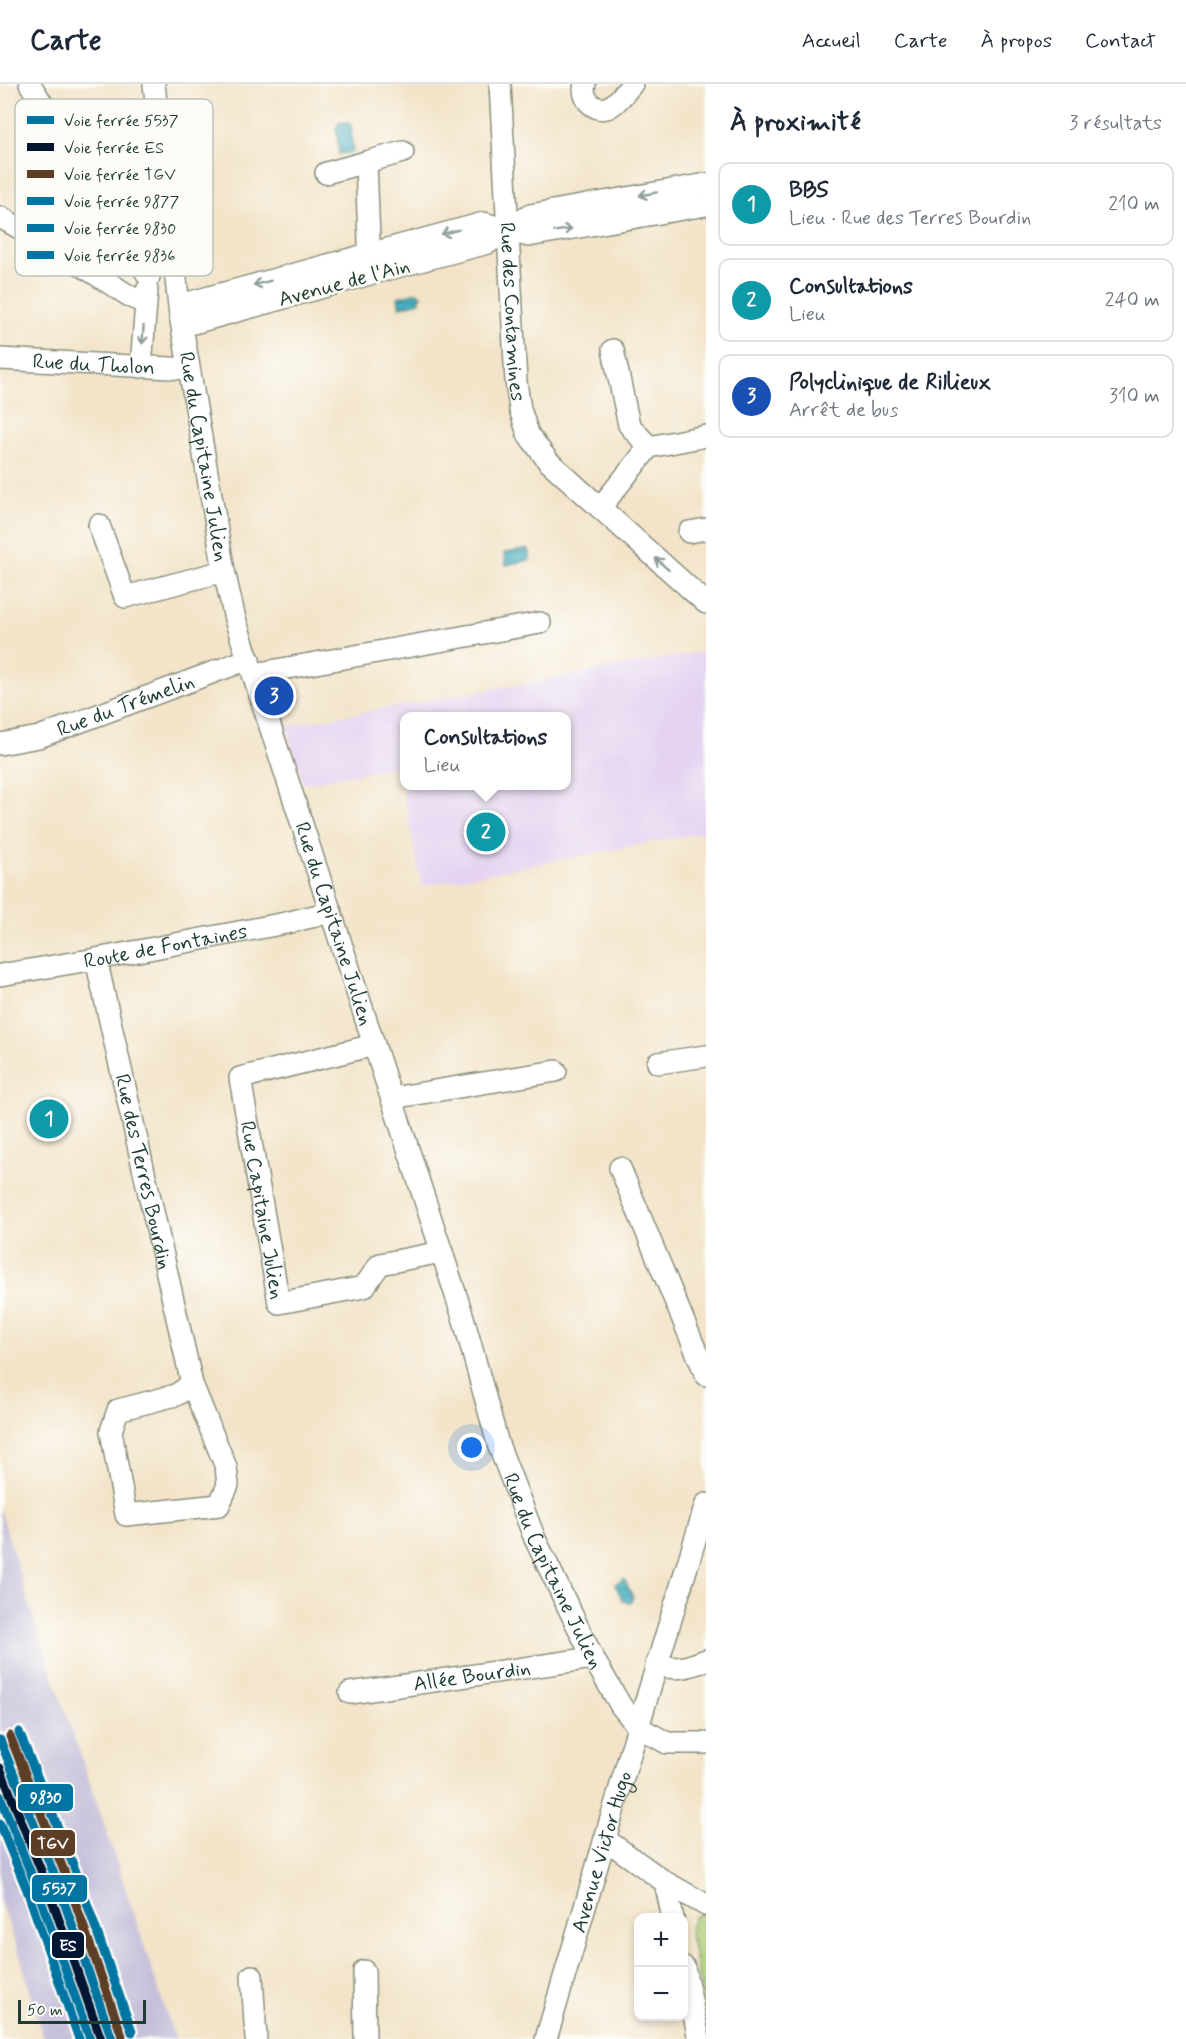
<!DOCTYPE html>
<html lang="fr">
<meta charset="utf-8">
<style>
:root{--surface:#fff;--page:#f2f2f3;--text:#1f2937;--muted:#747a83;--line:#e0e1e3;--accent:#7c3aed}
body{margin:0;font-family:Mynerve,sans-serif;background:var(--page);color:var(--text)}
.controls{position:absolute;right:18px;bottom:18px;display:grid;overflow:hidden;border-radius:12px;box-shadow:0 3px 9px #0003}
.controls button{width:54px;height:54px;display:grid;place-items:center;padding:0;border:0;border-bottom:2px solid var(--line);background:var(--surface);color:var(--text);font:30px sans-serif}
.scale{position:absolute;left:18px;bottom:15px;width:128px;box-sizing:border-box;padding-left:6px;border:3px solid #1f3d34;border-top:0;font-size:16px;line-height:21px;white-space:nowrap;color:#1f3d34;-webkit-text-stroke:4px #fdfcf7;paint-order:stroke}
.you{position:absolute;left:472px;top:1364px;width:21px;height:21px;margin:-15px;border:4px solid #fff;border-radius:50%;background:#1a73e8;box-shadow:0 0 0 9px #1a73e833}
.badge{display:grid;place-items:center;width:39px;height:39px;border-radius:50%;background:var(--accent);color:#fff;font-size:20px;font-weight:700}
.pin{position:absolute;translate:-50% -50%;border:3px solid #fff;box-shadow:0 2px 6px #0006}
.popup{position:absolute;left:400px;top:628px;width:171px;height:78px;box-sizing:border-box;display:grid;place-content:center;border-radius:12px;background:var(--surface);filter:drop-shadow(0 2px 4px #0005);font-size:20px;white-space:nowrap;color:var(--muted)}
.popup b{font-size:22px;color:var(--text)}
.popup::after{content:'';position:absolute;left:50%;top:100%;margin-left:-12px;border:12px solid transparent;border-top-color:var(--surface)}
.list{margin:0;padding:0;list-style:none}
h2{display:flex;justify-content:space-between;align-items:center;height:78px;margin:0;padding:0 24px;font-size:26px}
h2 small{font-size:20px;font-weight:400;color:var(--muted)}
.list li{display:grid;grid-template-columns:39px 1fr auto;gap:18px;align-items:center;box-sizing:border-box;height:84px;margin:0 12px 12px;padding:0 12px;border:2px solid var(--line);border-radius:12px}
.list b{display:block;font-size:22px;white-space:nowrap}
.list p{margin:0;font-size:20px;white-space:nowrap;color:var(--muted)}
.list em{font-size:20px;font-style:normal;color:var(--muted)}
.map{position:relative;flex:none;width:706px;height:1955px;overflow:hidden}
header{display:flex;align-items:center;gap:36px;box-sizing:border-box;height:84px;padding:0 30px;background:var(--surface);border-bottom:2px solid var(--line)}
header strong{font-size:28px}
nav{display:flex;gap:33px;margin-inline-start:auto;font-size:21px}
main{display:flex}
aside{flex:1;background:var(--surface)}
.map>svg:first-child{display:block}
</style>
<header>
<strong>Carte</strong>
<nav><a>Accueil</a><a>Carte</a><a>À propos</a><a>Contact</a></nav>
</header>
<main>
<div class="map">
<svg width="706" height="1955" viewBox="0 0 706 1955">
<defs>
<pattern id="park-dots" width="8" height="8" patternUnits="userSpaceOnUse" patternTransform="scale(1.5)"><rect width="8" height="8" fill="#adce77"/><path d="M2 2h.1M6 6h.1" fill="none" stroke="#8ca862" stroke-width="1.8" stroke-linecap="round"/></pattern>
<pattern id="water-rules" width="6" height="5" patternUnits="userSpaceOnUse" patternTransform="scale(1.5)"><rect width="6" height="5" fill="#46b1c4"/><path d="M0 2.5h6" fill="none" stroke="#3a91a0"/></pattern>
</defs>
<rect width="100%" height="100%" fill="#fdfcf7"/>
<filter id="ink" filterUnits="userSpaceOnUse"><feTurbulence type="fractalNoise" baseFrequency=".0167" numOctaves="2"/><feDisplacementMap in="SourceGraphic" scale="12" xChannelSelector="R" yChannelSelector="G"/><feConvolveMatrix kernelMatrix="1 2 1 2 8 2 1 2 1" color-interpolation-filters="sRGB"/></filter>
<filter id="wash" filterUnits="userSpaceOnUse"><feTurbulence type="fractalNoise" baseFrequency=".008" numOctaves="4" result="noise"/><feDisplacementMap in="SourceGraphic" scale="24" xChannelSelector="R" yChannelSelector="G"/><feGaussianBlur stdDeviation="1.35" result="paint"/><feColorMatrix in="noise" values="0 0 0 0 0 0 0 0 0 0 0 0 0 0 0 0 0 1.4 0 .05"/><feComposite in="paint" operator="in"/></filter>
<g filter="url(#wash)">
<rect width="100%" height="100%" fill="#f3e4c9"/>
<!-- built -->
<path fill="#e4d3f2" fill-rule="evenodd" d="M706,567V748L422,802L398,682L303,700L286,642ZM405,632H567V702H405Z"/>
<!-- industrial -->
<polygon fill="#c6c0da" points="0,1425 34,1537 97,1719 175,1955 43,1955 22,1878 0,1818"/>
<!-- park -->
<polygon fill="url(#park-dots)" stroke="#668656" stroke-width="1.5" points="702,1829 706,1831 706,1930 689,1845 694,1833"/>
<!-- water -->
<g fill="url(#water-rules)" stroke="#32777c" stroke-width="1.5">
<polygon points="348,38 348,41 351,41 353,68 339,70 336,43 339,42 338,39"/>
<polygon points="62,107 71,114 56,131 48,123 56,113 57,109"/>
<polygon points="417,208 422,212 419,216 420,218 400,223 398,213"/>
<polygon points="528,465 530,476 506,481 504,469"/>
<polygon points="624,1495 633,1513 631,1514 632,1517 627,1519 626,1517 623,1517 615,1500"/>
</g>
</g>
<g filter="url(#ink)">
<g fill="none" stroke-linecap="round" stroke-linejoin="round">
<!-- minor casing -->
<g stroke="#89907e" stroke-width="24">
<g id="minor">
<polyline points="30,0 149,193"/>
<path id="s1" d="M154,0L180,231L224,487L235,535L463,1233L498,1360L535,1455L593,1574L621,1622L638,1643L667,1659H706"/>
<path id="s2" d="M500,0L516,298L520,325L528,350L548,377L706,519"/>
<path d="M585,0C580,15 597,31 611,22C619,17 626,7 632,0"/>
<polyline points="366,78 403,68"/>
<polyline points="326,89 366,78 370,183"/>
<polyline points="706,100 530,131 488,159 370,190 194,239 180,231 191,218 484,139 528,152 706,121"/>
<polyline points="0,133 56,165 131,213 145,219"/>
<polyline points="613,266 629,341 649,363"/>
<path id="s3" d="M0,275L189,285"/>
<polyline points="141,283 147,206"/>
<polyline points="600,424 649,363 706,352"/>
<polyline points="99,441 125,513 224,487"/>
<polyline points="689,448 706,445"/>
<polyline points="254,590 540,539"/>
<path id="s4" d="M0,660L39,653L249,575"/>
<path id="s5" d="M96,875L192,1300L176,1311L118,1326L111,1347L126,1431L219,1421L228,1401L226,1383L192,1300"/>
<path id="s6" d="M0,891L96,875L286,839L331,828"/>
<path id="s7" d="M374,961L240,994L279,1219L364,1203L380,1180L442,1168"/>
<polyline points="658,979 706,972"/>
<polyline points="392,1014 556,987"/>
<polyline points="620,1084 706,1291"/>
<path d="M656,1581C678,1586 686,1584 706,1576"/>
<path id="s8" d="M350,1609L593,1574"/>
<polyline points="605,1755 665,1798 673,1834"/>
<polyline points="665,1798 706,1821"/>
<polyline points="684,1883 699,1955"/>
<polyline points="364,1887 365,1955"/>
<polyline points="252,1892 256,1955"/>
<path id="s9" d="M546,1955L638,1643L706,1420"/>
</g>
</g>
<!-- minor -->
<use href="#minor" stroke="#fff" stroke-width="21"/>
<!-- rail-1 casing -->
<g stroke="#fdfcf7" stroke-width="14">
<polyline id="rail-1" points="0,1656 56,1795 112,1955"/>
</g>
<!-- rail-2 casing -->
<g stroke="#fdfcf7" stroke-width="14">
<polyline id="rail-2" points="0,1684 46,1799 101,1955"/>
</g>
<!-- rail-3 casing -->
<g stroke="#fdfcf7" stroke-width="14">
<polyline id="rail-3" points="10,1652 66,1792 122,1952"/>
</g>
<!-- rail-4 casing -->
<g stroke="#fdfcf7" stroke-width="14">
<polyline id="rail-4" points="0,1712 36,1802 90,1955"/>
</g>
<!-- rail-5 casing -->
<g stroke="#fdfcf7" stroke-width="14">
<polyline id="rail-5" points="19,1648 76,1788 132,1948"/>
</g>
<!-- rail-6 casing -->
<g stroke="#fdfcf7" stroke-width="14">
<polyline id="rail-6" points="0,1740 27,1806 79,1955"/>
</g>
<!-- rail-1 -->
<use href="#rail-1" stroke="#0075a1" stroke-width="9"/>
<!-- rail-2 -->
<use href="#rail-2" stroke="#011633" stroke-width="9"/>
<!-- rail-3 -->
<use href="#rail-3" stroke="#5c3e26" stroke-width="9"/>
<!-- rail-4 -->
<use href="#rail-4" stroke="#0075a1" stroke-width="9"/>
<!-- rail-5 -->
<use href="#rail-5" stroke="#0075a1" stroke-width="9"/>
<!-- rail-6 -->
<use href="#rail-6" stroke="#0075a1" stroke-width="9"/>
</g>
<!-- one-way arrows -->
<defs><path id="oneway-shaft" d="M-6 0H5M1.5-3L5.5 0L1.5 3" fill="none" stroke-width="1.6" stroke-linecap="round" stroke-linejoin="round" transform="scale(1.5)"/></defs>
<g stroke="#8f9e9a">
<use href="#oneway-shaft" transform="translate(648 110) rotate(170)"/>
<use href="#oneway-shaft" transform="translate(563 146) rotate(-10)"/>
<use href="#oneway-shaft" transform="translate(450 148) rotate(165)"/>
<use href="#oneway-shaft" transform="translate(262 199) rotate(165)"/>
<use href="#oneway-shaft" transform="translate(143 251) rotate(94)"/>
<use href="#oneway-shaft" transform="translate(662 480) rotate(-138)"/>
</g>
</g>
<g text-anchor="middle" stroke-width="5" stroke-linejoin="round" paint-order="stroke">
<!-- street labels -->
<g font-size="21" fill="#1f3d34" stroke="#fdfcf7">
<text transform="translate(344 198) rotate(-15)" y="7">Avenue de l'Ain</text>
<text dy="7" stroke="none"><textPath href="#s2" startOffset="228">Rue des Contamines</textPath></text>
<text dy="7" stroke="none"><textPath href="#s3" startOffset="94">Rue du Tholon</textPath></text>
<text dy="7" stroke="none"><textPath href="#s1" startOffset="376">Rue du Capitaine Julien</textPath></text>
<text dy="7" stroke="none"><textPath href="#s4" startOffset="132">Rue du Trémelin</textPath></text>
<text dy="7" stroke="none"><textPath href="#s1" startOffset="862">Rue du Capitaine Julien</textPath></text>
<text dy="7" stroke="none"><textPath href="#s6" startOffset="168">Route de Fontaines</textPath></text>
<text dy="7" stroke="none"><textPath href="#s5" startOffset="218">Rue des Terres Bourdin</textPath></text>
<text dy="7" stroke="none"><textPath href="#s7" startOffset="272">Rue Capitaine Julien</textPath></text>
<text dy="7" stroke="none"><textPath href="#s1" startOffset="1546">Rue du Capitaine Julien</textPath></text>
<text dy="7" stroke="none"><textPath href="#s8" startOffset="123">Allée Bourdin</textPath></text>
<text dy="7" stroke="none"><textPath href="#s9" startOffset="195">Avenue Victor Hugo</textPath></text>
</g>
</g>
<!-- legend -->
<rect x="15" y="15" width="198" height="177" rx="9" fill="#fdfcf7" stroke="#bac3bc" stroke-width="1.5"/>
<rect x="27" y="32" width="27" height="8" fill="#0075a1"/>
<rect x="27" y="59" width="27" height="8" fill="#011633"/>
<rect x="27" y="86" width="27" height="8" fill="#5c3e26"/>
<rect x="27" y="113" width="27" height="8" fill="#0075a1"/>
<rect x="27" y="140" width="27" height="8" fill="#0075a1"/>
<rect x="27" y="167" width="27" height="8" fill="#0075a1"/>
<g font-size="16" fill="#1f3d34">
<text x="64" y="42">Voie ferrée 5537</text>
<text x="64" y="69">Voie ferrée ES</text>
<text x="64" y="96">Voie ferrée TGV</text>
<text x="64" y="123">Voie ferrée 9877</text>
<text x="64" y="150">Voie ferrée 9830</text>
<text x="64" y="177">Voie ferrée 9836</text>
</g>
<g stroke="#fdfcf7" stroke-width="2">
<rect x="17" y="1699" width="57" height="29" rx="6" fill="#0075a1"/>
<rect x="30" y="1745" width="46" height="28" rx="6" fill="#5c3e26"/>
<rect x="31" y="1790" width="57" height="29" rx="6" fill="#0075a1"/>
<rect x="51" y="1847" width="34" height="28" rx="6" fill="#011633"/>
</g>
<g font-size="16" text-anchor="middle" font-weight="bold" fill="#fff">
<text x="46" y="1719">9830</text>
<text x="53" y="1765">TGV</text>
<text x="59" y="1810">5537</text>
<text x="68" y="1867">ES</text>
</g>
</svg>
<div class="controls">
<button>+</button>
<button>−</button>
</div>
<div class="scale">50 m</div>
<div class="you"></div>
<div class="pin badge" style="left:49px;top:1035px;background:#0f9aa8">1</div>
<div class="pin badge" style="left:486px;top:748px;background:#0f9aa8">2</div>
<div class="popup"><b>Consultations</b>Lieu</div>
<div class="pin badge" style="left:274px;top:612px;background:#1a4fb4">3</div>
</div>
<aside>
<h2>À proximité<small>3 résultats</small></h2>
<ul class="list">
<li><span class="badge" style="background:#0f9aa8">1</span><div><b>BBS</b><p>Lieu · Rue des Terres Bourdin</p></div><em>210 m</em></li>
<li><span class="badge" style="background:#0f9aa8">2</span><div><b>Consultations</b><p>Lieu</p></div><em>240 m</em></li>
<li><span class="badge" style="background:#1a4fb4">3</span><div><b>Polyclinique de Rillieux</b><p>Arrêt de bus</p></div><em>310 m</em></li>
</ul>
</aside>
</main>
